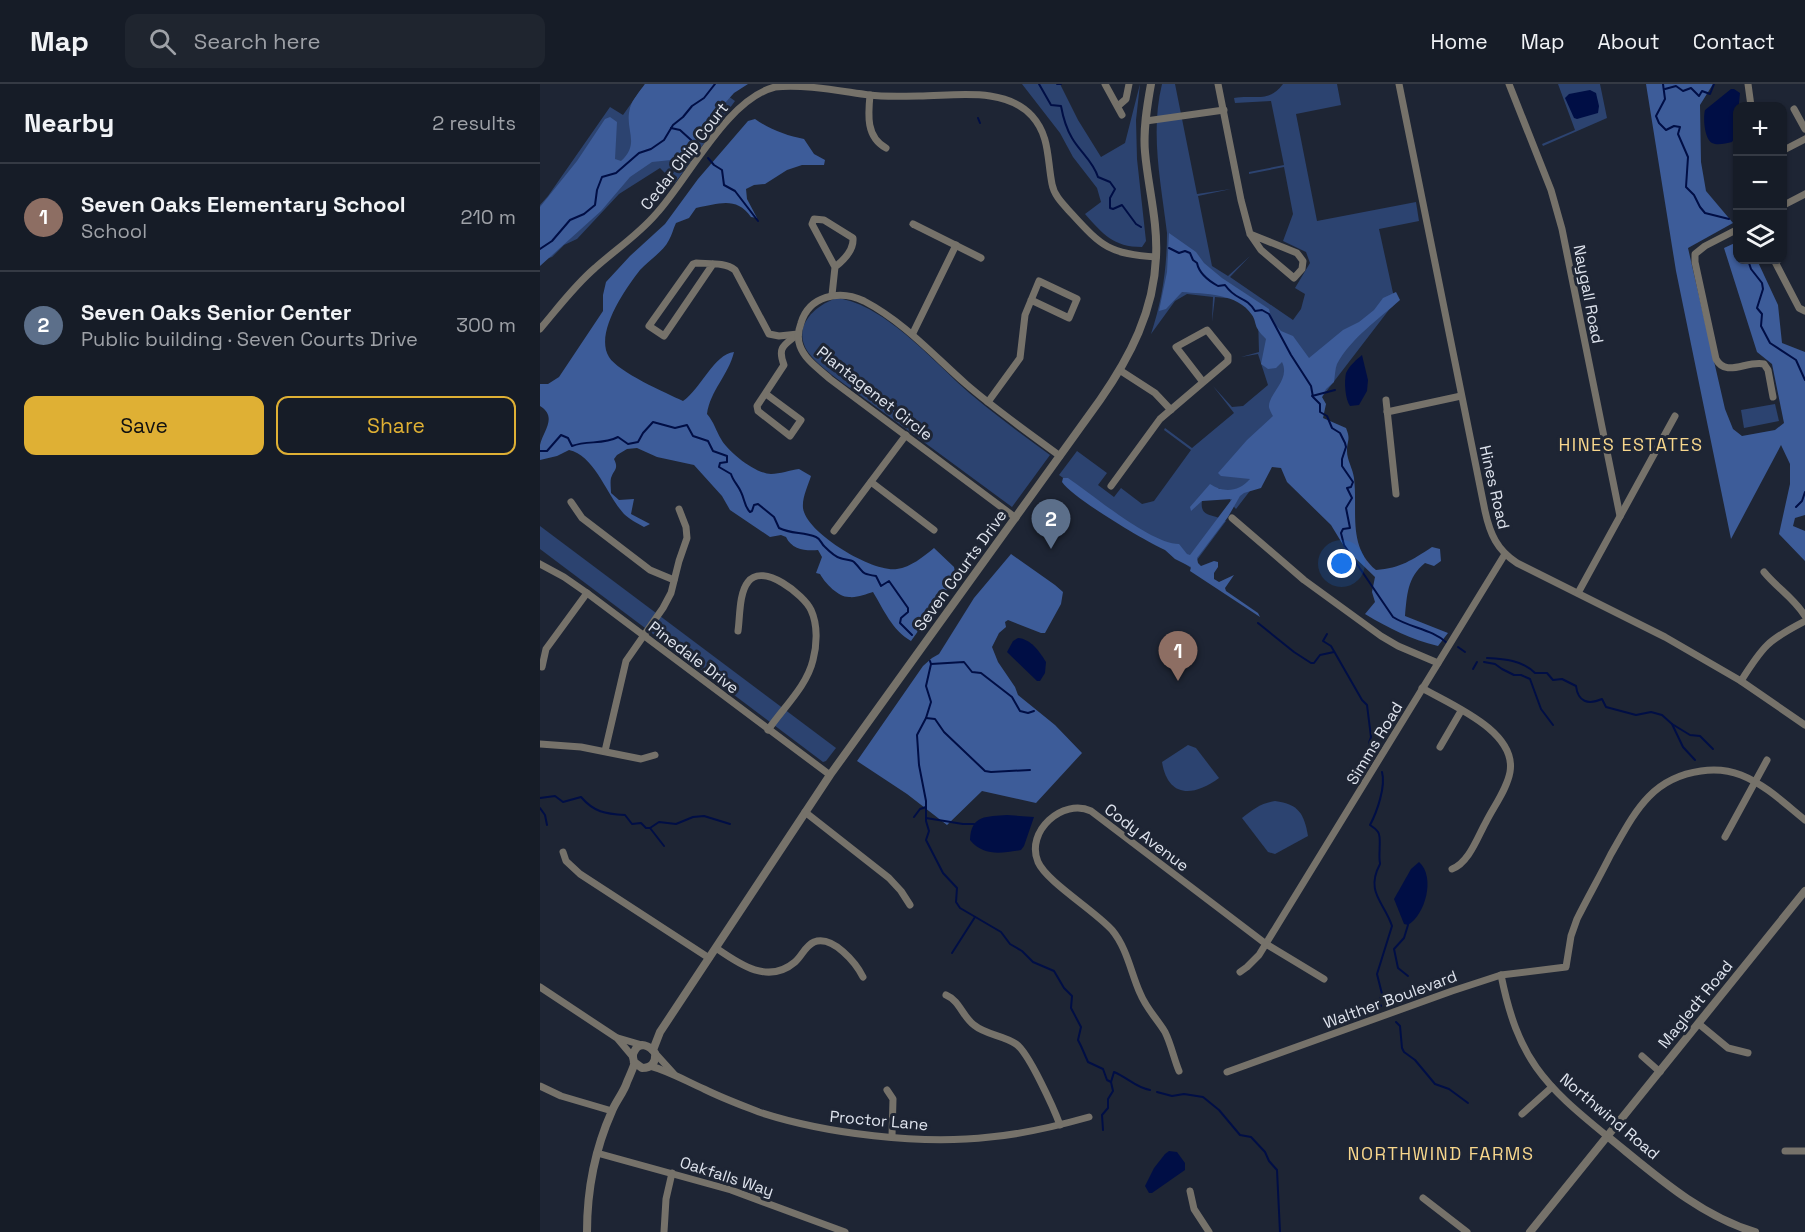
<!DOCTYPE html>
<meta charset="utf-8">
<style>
:root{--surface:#161c27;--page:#1f252f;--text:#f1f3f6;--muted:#9ea1a7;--line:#353a44;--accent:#dfb034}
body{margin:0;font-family:"Space Grotesk",sans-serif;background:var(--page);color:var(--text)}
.controls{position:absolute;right:18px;top:18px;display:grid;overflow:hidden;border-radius:12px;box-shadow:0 2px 4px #0004}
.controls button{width:54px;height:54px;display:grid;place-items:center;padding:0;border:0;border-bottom:2px solid var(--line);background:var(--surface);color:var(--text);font:30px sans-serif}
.you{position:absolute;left:802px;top:480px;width:21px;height:21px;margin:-15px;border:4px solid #fff;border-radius:50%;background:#1a73e8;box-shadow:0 0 0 9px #1a73e833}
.badge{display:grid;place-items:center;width:39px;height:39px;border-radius:50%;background:var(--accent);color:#fff;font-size:20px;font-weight:700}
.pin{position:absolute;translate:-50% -50px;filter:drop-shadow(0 2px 3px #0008)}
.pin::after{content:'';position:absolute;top:32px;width:21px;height:18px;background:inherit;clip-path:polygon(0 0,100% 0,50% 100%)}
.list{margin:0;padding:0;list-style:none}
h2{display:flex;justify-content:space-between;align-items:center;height:78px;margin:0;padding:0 24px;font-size:26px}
h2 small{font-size:20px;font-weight:400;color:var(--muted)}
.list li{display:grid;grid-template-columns:39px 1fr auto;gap:18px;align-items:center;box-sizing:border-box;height:108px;padding:0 24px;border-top:2px solid var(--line)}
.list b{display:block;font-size:22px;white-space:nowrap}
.list p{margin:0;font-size:20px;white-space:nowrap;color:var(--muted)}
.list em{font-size:20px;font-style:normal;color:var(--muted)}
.actions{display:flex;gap:12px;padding:18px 24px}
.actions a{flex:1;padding:14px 0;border:2px solid var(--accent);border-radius:12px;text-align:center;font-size:21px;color:var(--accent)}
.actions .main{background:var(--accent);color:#111}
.icon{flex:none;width:33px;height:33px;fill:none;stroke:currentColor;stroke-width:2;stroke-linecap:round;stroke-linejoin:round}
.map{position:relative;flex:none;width:1265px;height:1148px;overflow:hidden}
header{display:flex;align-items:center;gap:36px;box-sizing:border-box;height:84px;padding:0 30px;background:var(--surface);border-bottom:2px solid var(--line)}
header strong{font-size:28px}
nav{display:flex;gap:33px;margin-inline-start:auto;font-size:21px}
.search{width:420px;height:54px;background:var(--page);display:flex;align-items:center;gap:15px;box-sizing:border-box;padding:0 21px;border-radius:12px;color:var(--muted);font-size:22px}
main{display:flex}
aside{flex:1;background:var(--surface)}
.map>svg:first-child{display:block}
</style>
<header>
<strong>Map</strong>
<div class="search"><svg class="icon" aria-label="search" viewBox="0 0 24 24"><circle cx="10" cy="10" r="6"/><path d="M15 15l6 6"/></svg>Search here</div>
<nav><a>Home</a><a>Map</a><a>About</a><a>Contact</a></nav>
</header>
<main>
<aside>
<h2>Nearby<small>2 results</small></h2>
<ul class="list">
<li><span class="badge" style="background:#8d6e63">1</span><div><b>Seven Oaks Elementary School</b><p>School</p></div><em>210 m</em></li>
<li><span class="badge" style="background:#5c6f8a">2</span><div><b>Seven Oaks Senior Center</b><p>Public building · Seven Courts Drive</p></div><em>300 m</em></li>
</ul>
<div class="actions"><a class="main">Save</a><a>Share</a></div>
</aside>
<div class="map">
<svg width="1265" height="1148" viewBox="0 0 1265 1148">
<rect width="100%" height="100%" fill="#1e2534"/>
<!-- green -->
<g fill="#2c4370">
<polygon points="105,0 188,12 195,17 135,99 120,84 79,110 37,155 24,161 12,173 3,176 0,178 0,121 8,112 70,23 83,31"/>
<path d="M482,0H520L538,36L561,73L585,59L600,0L596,36L597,75L606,157L602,163C573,163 563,150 545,130L561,118L557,104L533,73L520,49Z"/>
<path d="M622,0H635L657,110L691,105L658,112L672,182L688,192L710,172L690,193L753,236L761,225L765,210L755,204L770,179L766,168L743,157L753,130L744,83L709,90V88L744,81L731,17L695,19L694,14C715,10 728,20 743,0H797L801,21L756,30L777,137L876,118L879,137L839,145L855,218L696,425C688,416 689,403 673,404L663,412C657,435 673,429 686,437L651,484L519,391L537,367L567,389L558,401L574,413L581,404L602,420L614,417L651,366L624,346L625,344L652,364L694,329L673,302L692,323L703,322L728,301L718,270L701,273L719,268L718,233L697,215L675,213L672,238L673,213L647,210L635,217L611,250C622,217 627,184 627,149C621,99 610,49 622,0Z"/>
<polygon points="1018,0 1060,0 1067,34 1003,62 1002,60 1035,46"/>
<path d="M297,214C347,221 396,281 433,312C458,333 484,352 510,371L472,423C424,388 376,352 328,317C312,305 279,284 268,268C251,243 275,221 297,214Z"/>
<polygon points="1235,320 1239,337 1204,344 1201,326"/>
<polygon points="0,442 296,664 286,677 283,678 0,465"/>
<path d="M648,661L656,664L679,694C653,713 628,714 622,678Z"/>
<path d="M735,717C759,720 764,730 768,752L735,770L728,768L702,734C712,726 721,719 735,717Z"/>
</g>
<!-- forest -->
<g fill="#3d5c99">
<path d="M105,0H208L194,9L167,39L160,52L141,71L131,76L112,78L90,93L61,127L0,182V123L37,77L65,35L70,33L77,38L75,75L81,77C101,59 84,46 90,24C92,16 100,7 105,0Z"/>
<polygon points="1106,0 1173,0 1160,21 1161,78 1166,107 1193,139 1148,164 1185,325 1193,345 1202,352 1235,346 1244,339 1232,280 1217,268 1184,164 1197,158 1198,176 1217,176 1238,221 1242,259 1265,268 1265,431 1255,434 1253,442 1265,447 1265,477 1239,450 1250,400 1250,380 1241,361 1191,455 1136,187"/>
<path d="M215,35C229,45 247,52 264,55L274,70L285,76L284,81H262L247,86L225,100L214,101L206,105L207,115L217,134L211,133C196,112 179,120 156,124L149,134L136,139C133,145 132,151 129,156C123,168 109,176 100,186C86,204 54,249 69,273C78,288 126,309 143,317C160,306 174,270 194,268C189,290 170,307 167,330C174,338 176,347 181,355C188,368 216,390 231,390C240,390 250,386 259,385L271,392C268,402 262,413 263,424C266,449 333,489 357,485C371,483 383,473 394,464L414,483L416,494L371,557C352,546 344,526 333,508C326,510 317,514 309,513C298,513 285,499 280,490L276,489L282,473L278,466C266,467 252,466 246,453L241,451L230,453L190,426L182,412L154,381L117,373L97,364L87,365L77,371L74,375C79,385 74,385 71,394C70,398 71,405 71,409L79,416L94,415L91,430L110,440L104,443C97,439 89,435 84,430C66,410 55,372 29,366L17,372L0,376C0,371 0,365 0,361C3,347 18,333 0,322V300H8L19,293L63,227V211L66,198L90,172L125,140L158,95L208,37Z"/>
<path d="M629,149L656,168L664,179L682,194L729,225L732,237L741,247L753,252L769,274L803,246L819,238L834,226L843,214L856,208L860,216C839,235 811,254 797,280C795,285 795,292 794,298L786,305L782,313L786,320L783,334L806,344C811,356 807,356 807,367C807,376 813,385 814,394C818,427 807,462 836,486C861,484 872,476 892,463L900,465L901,477L894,482L885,479C867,493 867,512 865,532L908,549L898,562C870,555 850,545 825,530L835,518L832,508L835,493L805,464L791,441L747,398L741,384L732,383L721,404L704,409L700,412L688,433L657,474L658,479L661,482L674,477L678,478V483L674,489V495L679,498L694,491L685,504L686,507L718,529L720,533L650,487L651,483L635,475L625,466C605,457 534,415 522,398L523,394H528C553,411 611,460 639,460L647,470L650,471L692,415L662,417L651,427L650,423L670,400C683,409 699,408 710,395L681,392L678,389L707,356L733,332C732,331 729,324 729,323C728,310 751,296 742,278L736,284L728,285L721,280L726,255C723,252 719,248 717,244C715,240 715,235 712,231C698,209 664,210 642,208L626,225L619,227L627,188Z"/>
<polygon points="471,470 515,501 523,508 521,520 505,549 501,549 468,536 465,538 466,543 459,549 452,563 458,578 475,603 478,611 515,641 542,669 496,719 442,707 407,741 367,710 317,677 383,582 392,574 399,570 434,514"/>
</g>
<!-- water -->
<g fill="#000e45">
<path d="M1191,5H1194L1200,9L1196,51L1192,58C1186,59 1178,62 1172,59C1164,54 1163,33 1165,26Z"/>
<polygon points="1050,6 1056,9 1059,22 1058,29 1037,35 1034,34 1025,14 1029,10"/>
<path d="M822,271L828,296L827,307L819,321L810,322C805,315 804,298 806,289C809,282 817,275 822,271Z"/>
<path d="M478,554C491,555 499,567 506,578L505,589L500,597H497L467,568L473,557Z"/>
<path d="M467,731L494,733L484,762L481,766C462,769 444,773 430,756C431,730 447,733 467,731Z"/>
<path d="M879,778C896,793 885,831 868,841L864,840L854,815L871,785Z"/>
<polygon points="629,1067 637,1068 645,1079 645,1086 612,1109 609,1109 605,1102 614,1084 625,1070"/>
</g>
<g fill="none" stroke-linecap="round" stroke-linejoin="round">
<!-- stream -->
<g stroke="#000e45" stroke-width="2">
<path d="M499,0L511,21L521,22C523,33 526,44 532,54C540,68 553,77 558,93L570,98L575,105L570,114V124L573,125L582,121L596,140L601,143"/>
<polyline points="517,0 521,0"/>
<polyline points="1123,0 1125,15 1116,32 1119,39 1126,46 1134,42 1140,43 1138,50 1148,73 1146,103 1154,111 1160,123 1165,129 1189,135"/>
<polyline points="1125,5 1136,2 1143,7 1151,4 1159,12 1162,7 1170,10 1174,0"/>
<polyline points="438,34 440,39"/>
<polyline points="131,44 140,46 161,65"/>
<polyline points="168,74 174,81 182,86 184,101 195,107 218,137"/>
<path d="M629,164L639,169L645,167L650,169L653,176L657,179C659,189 669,197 678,202L685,201C697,218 705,211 715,227L722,226L729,230L751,271L771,302L773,313L780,320V328L787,332L792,344L800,349L805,359L806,363L802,375V382L813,398L811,403L807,404L812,414L806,424L810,444L803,445L801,449L804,461L853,533C870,544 892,545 907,559"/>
<polyline points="0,165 12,157 30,136 44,130 55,121 57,106 62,93 76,89 99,69 111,65 124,56 133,41 143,33 152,22 164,14 175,0"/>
<polyline points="1208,176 1211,185 1222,199 1223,205 1217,224 1222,230 1221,242 1230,259 1256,276 1265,296"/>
<polyline points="772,312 795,306"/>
<path d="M0,367H7L21,351L28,354L32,362C48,356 63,361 78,353L88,360L98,358L103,349L113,338L135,344L147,341L153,352L168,357L173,367L187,372V378L180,379L179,383L191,390C193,397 198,401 201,408C205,416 204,422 210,428L212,427L214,421L218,420L234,433L239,444C251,450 263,448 276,453C281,455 281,460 285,463C288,466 296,473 300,474C304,476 310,475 314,478C325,489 319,489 336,492L341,502L349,497L368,524V528L361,534L360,539L372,551"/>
<polyline points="1256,423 1262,417 1265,408"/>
<polyline points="718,539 754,568 771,579 774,579 780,571 794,568"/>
<polyline points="787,550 783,557 791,562 822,616 827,621 831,653 829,659 832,668"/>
<polyline points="918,563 925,568"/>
<path d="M947,574C964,575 982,576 995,589H1007L1013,596L1022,595L1036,602C1038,618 1048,621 1062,615L1066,623L1096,631L1111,628L1122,631L1132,640L1143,663L1155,676"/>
<polyline points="390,577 391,580 386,602 391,618 386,634 377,651 379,681 386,717 386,737 389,747 386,756 403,789 417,804 416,818 420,824 461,848 470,860 482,867 493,878 514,887 524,904 532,912 531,924 541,943 538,956 541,962 548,978 563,985 567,996 571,998"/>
<polyline points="944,578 955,580 962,585 974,591 981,591 990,595 1001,625 1013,641"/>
<polyline points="391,580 424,578 432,588 441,589 472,613 480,627 488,629 494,627"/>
<polyline points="933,585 937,578"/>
<polyline points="386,634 395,635 404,648 445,687 451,688 490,686"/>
<polyline points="1132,640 1150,651 1160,652 1173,665"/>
<path d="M0,714L15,712L23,718L41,713C54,728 65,730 85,731L92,740L101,739L106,744H110L124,762"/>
<polyline points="0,724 5,731 7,741"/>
<polyline points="374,733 380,725 386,723"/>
<polyline points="386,734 423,740 434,740"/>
<polyline points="110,744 119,738 136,740 153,733 164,732 190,740"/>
<path d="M840,779C838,771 842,752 838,748C836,745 833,743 830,741C837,728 846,702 842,688"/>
<path d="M840,780C825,808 844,818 852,842L837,890L842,910L839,918L841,922"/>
<polyline points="412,869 435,833"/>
<polyline points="868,892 858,884 854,865 864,854 868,841"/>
<polyline points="856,938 860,942 862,964 864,968 875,976 895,1000 909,1005 928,1019"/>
<polyline points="617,1008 632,1012 644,1010 663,1013 679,1026 700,1051 711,1053 725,1068 729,1077 737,1086 740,1148"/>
<path d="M563,1046L562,1031L568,1024V1015L573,1007L571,998L574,988C587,993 596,1004 610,1006"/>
</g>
<!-- minor -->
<g stroke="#76726a" stroke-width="7">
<polyline points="565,0 582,31"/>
<polyline points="678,0 701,116 710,150 721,166 754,194 762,185 763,177 757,169 710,150"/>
<path d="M859,0L945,427C950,450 957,466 977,479L1125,553L1201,597L1265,641"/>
<polyline points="969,0 1011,106 1022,145 1080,432"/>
<polyline points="1208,0 1211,22"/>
<path d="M330,11C328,31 326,53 346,64"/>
<polyline points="578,22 586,15 589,0"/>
<polyline points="1254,25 1265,45"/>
<polyline points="606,37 684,26"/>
<polyline points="1242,67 1265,55"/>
<polyline points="1242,122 1265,110"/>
<polyline points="373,140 441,174"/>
<path d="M1198,145L1165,162L1155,170V178L1176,275C1186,294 1207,276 1224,280L1228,286L1233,313"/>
<polyline points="1234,176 1259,224 1265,227"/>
<path d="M173,180L124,252L109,242L153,180L156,179C169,180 185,178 195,186L229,250L239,252L258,250"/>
<path d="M292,211L295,183L272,140L274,135L284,136L313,154C314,166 304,176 295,183"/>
<path d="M0,245C18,224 34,202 55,184C75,166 98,151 116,130C149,94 187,15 235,3C265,0 299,7 329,11C346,13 362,12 379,12C414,12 465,2 492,32C510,52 507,75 512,100C514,112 524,121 532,130C562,163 570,170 616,173"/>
<polyline points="373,249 416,161"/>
<polyline points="581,287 615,309 631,326"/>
<path d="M226,310L261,336L250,352L218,327L217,322L244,281C237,263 244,261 258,250"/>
<polyline points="846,316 856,410"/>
<polyline points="448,318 480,274 485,231 499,197 537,215 529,234 491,216"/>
<polyline points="847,328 921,312"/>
<polyline points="331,398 394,446"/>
<polyline points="571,402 620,335 688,277 688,272 667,246 636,263 663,298"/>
<polyline points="31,418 42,434 110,486 134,496"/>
<path d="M476,434L290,295C279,285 265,276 260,262C257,254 258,247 261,239C269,212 299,205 324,217C364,238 392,270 426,300C456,326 489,349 520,372"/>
<polyline points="692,434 764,496 841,552 858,562 898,579"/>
<polyline points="294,447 366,351"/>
<polyline points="0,480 24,493 47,509 290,691"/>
<path d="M1224,488C1237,504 1254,514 1265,532"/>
<polyline points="1038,509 1135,332"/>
<path d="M198,547C200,533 199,509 208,498C223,478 264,511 271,526C278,541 277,561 273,576C267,602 243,624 228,646"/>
<polyline points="2,583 6,565 47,509"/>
<path d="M1201,597C1223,562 1228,556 1265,537"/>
<path d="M882,604C911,621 977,647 970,688C967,705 954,722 946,738C938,752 929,779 912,785"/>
<polyline points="0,660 41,663 101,675 115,671"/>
<polyline points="900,663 921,627"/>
<polyline points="65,667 86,577 123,524 131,509 139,477 147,454 146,443 139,425"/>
<polyline points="265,728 349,794 361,807 370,821"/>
<polyline points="1185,753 1227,676"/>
<polyline points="23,768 26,777 40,790 169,874"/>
<path d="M176,864C199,880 228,901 255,878C262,872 265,862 274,858C293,851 316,879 323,893"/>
<polyline points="700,888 707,883 719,871 965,470"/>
<path d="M961,891C978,975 1003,1000 1067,1052"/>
<polyline points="0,903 77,954 93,973"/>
<path d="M406,911C420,917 422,932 434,941C446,951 463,951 476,960C489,969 514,1025 520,1041"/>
<polyline points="1159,940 1188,964 1208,969"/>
<polyline points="78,954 102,961"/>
<polyline points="115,969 134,990"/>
<polyline points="1102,972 1120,988"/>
<path d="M110,982C129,987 146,997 164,1005C182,1014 201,1021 219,1028C286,1050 381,1061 450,1053C484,1050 517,1042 549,1033"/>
<path d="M639,987C634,975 631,960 625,948C617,935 606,924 600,909C591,889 587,864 572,846C554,826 507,798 498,778C485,747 523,714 551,727L726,860L784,895"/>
<path d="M687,988L912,907L961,891L1026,883L1031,852L1037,835C1048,813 1060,792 1071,770C1094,730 1110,694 1161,687C1175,685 1188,686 1201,691C1226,701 1245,720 1265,736"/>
<polyline points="0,1002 21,1012 72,1027"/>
<polyline points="347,1006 353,1015 352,1052"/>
<polyline points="982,1030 1012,1003"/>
<polyline points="1245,1067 1265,1067"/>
<polyline points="57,1069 191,1106 305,1148"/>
<polyline points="650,1107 654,1125 669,1148"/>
<polyline points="883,1114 927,1148"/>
<polyline points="124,1148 126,1115 132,1089"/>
</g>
<!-- tertiary -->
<g stroke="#76726a" stroke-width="8">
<path d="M113,966L120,948L290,691L560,316C590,273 614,227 616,173C618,138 608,103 605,68C603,46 607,22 611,0"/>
<path d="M1067,1052C1113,1089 1158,1131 1215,1148"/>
<path d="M47,1148C47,1107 55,1065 72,1027C76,1017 84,1008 87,998C89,993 92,987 94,981C95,976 91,973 94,968C99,956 110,962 115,969C116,978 112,984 102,984L94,978"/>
<polyline points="990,1148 1265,807"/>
</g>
</g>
<g text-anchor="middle" stroke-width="6" stroke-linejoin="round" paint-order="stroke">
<!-- street labels -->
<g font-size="16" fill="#dfe4ee" stroke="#1e2534">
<text transform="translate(144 72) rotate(-52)" y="6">Cedar Chip Court</text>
<text transform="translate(1049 210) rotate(79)" y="6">Naygall Road</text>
<text transform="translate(335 309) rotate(38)" y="6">Plantagenet Circle</text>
<text transform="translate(955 403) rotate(77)" y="6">Hines Road</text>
<text transform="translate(420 486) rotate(-54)" y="6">Seven Courts Drive</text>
<text transform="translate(154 573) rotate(37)" y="6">Pinedale Drive</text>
<text transform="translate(834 659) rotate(-59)" y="6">Simms Road</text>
<text transform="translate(607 753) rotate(37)" y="6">Cody Avenue</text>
<text transform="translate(850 915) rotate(-20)" y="6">Walther Boulevard</text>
<text transform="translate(1155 920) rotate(-51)" y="6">Magledt Road</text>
<text transform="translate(1070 1032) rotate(40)" y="6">Northwind Road</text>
<text transform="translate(339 1036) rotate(5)" y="6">Proctor Lane</text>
<text transform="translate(187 1092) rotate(18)" y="6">Oakfalls Way</text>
</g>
<!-- neighbourhood labels -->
<g font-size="18" letter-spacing="1.5" fill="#f7d68c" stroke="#1e2534">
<text x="1091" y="367">HINES ESTATES</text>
<text x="901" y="1076">NORTHWIND FARMS</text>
</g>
</g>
</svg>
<div class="controls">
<button>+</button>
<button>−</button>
<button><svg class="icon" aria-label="layers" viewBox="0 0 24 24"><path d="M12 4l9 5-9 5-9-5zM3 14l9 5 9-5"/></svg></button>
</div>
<div class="you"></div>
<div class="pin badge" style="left:638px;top:597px;background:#8d6e63">1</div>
<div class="pin badge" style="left:511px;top:465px;background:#5c6f8a">2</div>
</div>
</main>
